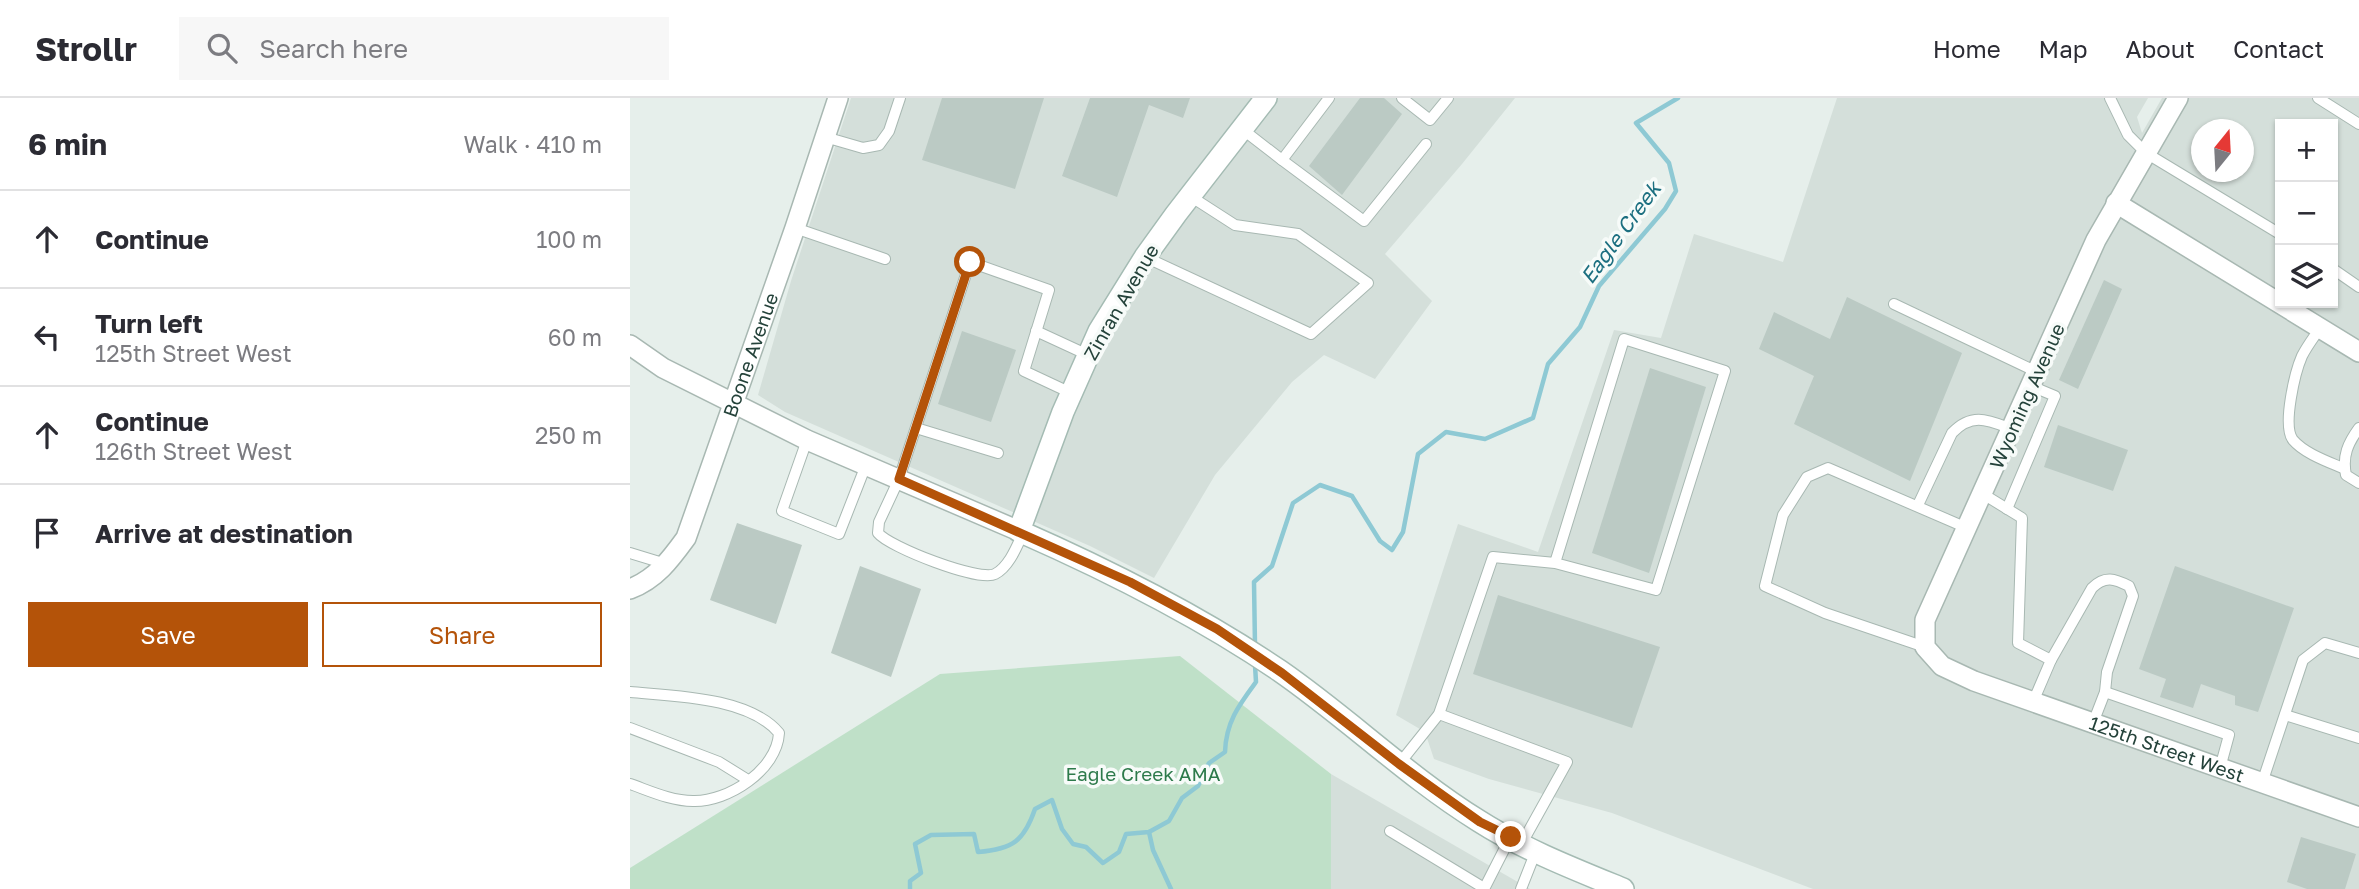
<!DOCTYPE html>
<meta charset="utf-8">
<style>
:root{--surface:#fff;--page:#f7f7f7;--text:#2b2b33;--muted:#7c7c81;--line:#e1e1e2;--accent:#b45309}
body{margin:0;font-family:"Golos Text",sans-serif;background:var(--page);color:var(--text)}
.controls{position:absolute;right:21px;top:21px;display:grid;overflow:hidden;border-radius:0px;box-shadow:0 2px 5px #0004}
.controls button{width:63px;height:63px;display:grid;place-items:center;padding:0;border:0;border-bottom:2px solid var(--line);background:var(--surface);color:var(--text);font:35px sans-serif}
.compass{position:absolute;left:1561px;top:21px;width:63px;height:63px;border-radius:50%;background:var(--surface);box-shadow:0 2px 5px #0004;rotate:18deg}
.stop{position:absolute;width:21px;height:21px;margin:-16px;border:5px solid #b45309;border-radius:50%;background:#fff}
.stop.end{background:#b45309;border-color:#fff;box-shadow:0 2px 7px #0008}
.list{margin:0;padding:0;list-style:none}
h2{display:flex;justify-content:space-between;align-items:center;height:91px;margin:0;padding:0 28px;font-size:30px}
h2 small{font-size:23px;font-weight:400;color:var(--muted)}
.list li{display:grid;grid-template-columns:46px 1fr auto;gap:21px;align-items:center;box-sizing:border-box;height:98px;padding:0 28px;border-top:2px solid var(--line)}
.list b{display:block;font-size:26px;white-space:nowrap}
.list p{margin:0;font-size:23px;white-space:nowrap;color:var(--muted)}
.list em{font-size:23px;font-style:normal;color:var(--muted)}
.actions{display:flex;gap:14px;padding:21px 28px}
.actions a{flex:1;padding:16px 0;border:2px solid var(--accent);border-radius:0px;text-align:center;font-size:24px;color:var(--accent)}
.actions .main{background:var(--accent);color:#fff}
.icon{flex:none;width:38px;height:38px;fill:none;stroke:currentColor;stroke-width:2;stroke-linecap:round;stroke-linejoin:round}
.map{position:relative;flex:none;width:1729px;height:791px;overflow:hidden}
header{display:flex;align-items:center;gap:42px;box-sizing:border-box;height:98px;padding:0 35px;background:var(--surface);border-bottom:2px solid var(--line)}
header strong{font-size:33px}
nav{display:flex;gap:38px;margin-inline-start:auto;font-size:24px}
.search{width:490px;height:63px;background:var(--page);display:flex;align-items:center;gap:18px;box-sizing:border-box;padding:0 24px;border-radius:0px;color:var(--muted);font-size:26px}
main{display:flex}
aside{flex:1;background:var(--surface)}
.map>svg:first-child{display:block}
</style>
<header>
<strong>Strollr</strong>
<div class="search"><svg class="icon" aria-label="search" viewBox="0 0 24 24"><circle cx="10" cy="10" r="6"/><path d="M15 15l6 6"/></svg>Search here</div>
<nav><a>Home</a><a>Map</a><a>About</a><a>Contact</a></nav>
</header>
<main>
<aside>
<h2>6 min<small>Walk · 410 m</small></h2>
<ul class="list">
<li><svg class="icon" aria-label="ahead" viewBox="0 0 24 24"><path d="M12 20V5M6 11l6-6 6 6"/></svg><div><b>Continue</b></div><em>100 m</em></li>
<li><svg class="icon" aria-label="left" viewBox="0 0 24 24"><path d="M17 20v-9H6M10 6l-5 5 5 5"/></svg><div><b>Turn left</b><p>125th Street West</p></div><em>60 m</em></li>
<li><svg class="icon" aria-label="ahead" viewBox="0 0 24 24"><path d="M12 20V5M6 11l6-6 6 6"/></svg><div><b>Continue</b><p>126th Street West</p></div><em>250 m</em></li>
<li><svg class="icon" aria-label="arrive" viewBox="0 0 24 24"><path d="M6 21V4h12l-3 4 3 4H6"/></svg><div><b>Arrive at destination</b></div></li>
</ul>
<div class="actions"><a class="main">Save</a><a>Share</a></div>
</aside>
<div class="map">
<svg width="1729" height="791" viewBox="0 0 1729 791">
<rect width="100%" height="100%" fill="#e6efeb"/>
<!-- built -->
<g fill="#d4dfda" fill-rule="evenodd">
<polygon points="221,0 885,0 832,66 755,156 802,203 745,281 694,257 662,284 585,377 524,480 460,448 155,314 128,297 161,183"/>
<path d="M1207,0H1518L1507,19L1512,35L1532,0H1729V791H1183L982,715L859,681L804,661L795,634L766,617L828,426L908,454L984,232L1031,240L1064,136L1153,164ZM1650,26H1703V205H1650ZM1572,32H1614V74H1572Z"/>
<polygon points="701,676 900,791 701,791"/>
</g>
<!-- green -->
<polygon fill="#bfe0c8" points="550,558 701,676 701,791 0,791 0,770 310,576"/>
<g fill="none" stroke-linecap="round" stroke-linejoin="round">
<!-- stream -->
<g stroke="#8ec9d4" stroke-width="4.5">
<polyline points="625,548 624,484 642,468 663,405 690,387 722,398 750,443 762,452 773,434 788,356 816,334 855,341 903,320 918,266 950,229 969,188 1035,111 1046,93 1039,65 1006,25 1048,0"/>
<polyline points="519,734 523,752 541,791"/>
<path d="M280,791V783L291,775L285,746L301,737L344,736L348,754C383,751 394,743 405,711L422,702L432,731L443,746L456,749L473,765L489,754L496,736L519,734L539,723L552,700L568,688L579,665L595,654C596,624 609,607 626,584L625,567"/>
</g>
</g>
<!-- building -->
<g fill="#bbcac4">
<polygon points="312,0 414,0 385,91 292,62"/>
<polygon points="460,0 560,0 553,20 519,7 487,99 432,78"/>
<polygon points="730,0 754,0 772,16 712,97 679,68"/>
<polygon points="1474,182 1492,191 1448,291 1429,282"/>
<polygon points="1217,199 1332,255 1280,383 1164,326 1184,278 1129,251 1144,214 1200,241"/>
<polygon points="332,233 386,252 361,324 308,306"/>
<polygon points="1020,270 1076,289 1019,475 962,455"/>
<polygon points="1428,327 1498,352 1483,393 1414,369"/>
<polygon points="107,425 172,447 146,526 80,502"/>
<polygon points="230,468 291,491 261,579 201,555"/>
<polygon points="1545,468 1664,510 1628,614 1605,607 1605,598 1571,586 1563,610 1530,599 1536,581 1509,571"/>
<polygon points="868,497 1030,549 1002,630 843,576"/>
<polygon points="1671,739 1726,756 1715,791 1677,791 1657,784"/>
</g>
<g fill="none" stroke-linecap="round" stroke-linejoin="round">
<!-- lane casing -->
<g stroke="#a8b8b2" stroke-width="12">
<g id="lane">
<polyline points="772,0 800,22 818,0"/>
<polyline points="1480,0 1498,37 1516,55 1650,136"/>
<polyline points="1688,0 1729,26"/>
<polyline points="612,31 652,62 699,0"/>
<polyline points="195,39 233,50 249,47 259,33 270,0"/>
<polyline points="652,62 734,123 796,46"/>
<polyline points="165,130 255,161"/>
<polyline points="515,159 681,236 738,185 668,136 605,127 560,98"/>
<polyline points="1703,171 1729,189"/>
<polyline points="1264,206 1407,274"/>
<path d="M1690,230C1684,239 1677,248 1672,258C1665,274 1652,328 1663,342C1675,356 1699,364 1715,371"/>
<polyline points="406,233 458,257"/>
<polyline points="286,330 368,355"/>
<path d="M1729,330C1718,345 1712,358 1716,377L1729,385"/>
<polyline points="177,342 152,413 209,436 236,367"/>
<polyline points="1353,396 1392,420 1388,545 1421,562 1403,604"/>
<path d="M1288,407L1322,335C1342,314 1358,322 1382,331"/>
<polyline points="1377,411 1425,298 1401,288"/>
<path d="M393,435C387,448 379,469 365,476C349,484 259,449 248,435L249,424L269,381L340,164L419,192L394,273L441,295"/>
<polyline points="0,455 36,466"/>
<polyline points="1295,549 1195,515 1135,488 1153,417 1177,379 1198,370 1337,430"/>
<path d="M1421,562L1462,490C1475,477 1485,481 1499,488L1503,498L1477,574L1475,594"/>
<path d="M0,594C43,598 119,599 149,635C147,672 98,704 63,703C41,703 20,693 0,686"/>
<polyline points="809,616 937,664 892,745"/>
<polyline points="1655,617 1729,640"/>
<polyline points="1463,625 1475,594 1599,637 1590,670"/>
<polyline points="0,630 89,664 118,682"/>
<polyline points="769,666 809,616 863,459 925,465 994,241 1095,273 1026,492 925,465"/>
<polyline points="1632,685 1673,562 1695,545 1729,555"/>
<polyline points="760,733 854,790"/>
<polyline points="854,791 880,740"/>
<polyline points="891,791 906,753"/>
</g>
</g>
<!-- street casing -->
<g stroke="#a8b8b2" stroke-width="22">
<g id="street">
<path id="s1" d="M1548,0L1466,142L1295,522V549L1312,568L1344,583L1729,719"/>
<polyline points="1486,105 1729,254"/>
<polyline points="0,247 33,270 177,342 389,433"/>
<path id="s2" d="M0,491C26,481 40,462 56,440L165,130L208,0"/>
</g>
</g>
<!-- secondary casing -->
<g stroke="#a4bbb3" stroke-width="24">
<path id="secondary" d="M636,0L546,116L515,159L469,233L433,314L389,433C480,473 568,517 650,573C718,620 778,679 849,723C893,751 944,771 993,791"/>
</g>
<!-- lane -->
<use href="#lane" stroke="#fff" stroke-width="10"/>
<!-- street -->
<use href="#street" stroke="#fff" stroke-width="19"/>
<!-- secondary -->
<use href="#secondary" stroke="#fff" stroke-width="21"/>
</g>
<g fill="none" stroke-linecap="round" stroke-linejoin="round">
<!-- route -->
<polyline stroke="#b45309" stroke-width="9" points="340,164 269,381 500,484 587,531 652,575 769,666 850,724 881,739"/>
</g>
<g text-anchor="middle" stroke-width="7" stroke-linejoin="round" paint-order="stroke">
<!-- street labels -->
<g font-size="19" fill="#24423a" stroke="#f7fbf9">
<text transform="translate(491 204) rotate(-60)" y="7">Zinran Avenue</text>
<text dy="7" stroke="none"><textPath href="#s2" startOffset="271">Boone Avenue</textPath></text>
<text transform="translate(1397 298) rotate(-66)" y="7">Wyoming Avenue</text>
<text dy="7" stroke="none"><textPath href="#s1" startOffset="873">125th Street West</textPath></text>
</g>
<!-- park labels -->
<g font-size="19" fill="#2d7a4b" stroke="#f7fbf9">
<text x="513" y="683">Eagle Creek AMA</text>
</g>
<!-- water labels -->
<g font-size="21" font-style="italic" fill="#1c6f80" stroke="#f7fbf9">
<text transform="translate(991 135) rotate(-54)" y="7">Eagle Creek</text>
</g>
</g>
</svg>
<div class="controls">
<button>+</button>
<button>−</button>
<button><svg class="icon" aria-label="layers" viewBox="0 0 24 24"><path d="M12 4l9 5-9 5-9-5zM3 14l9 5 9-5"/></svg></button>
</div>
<svg class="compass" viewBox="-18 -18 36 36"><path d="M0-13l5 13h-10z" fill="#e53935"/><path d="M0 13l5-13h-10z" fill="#7c7c81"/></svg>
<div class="stop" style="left:340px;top:164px"></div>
<div class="stop end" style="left:881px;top:739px"></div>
</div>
</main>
